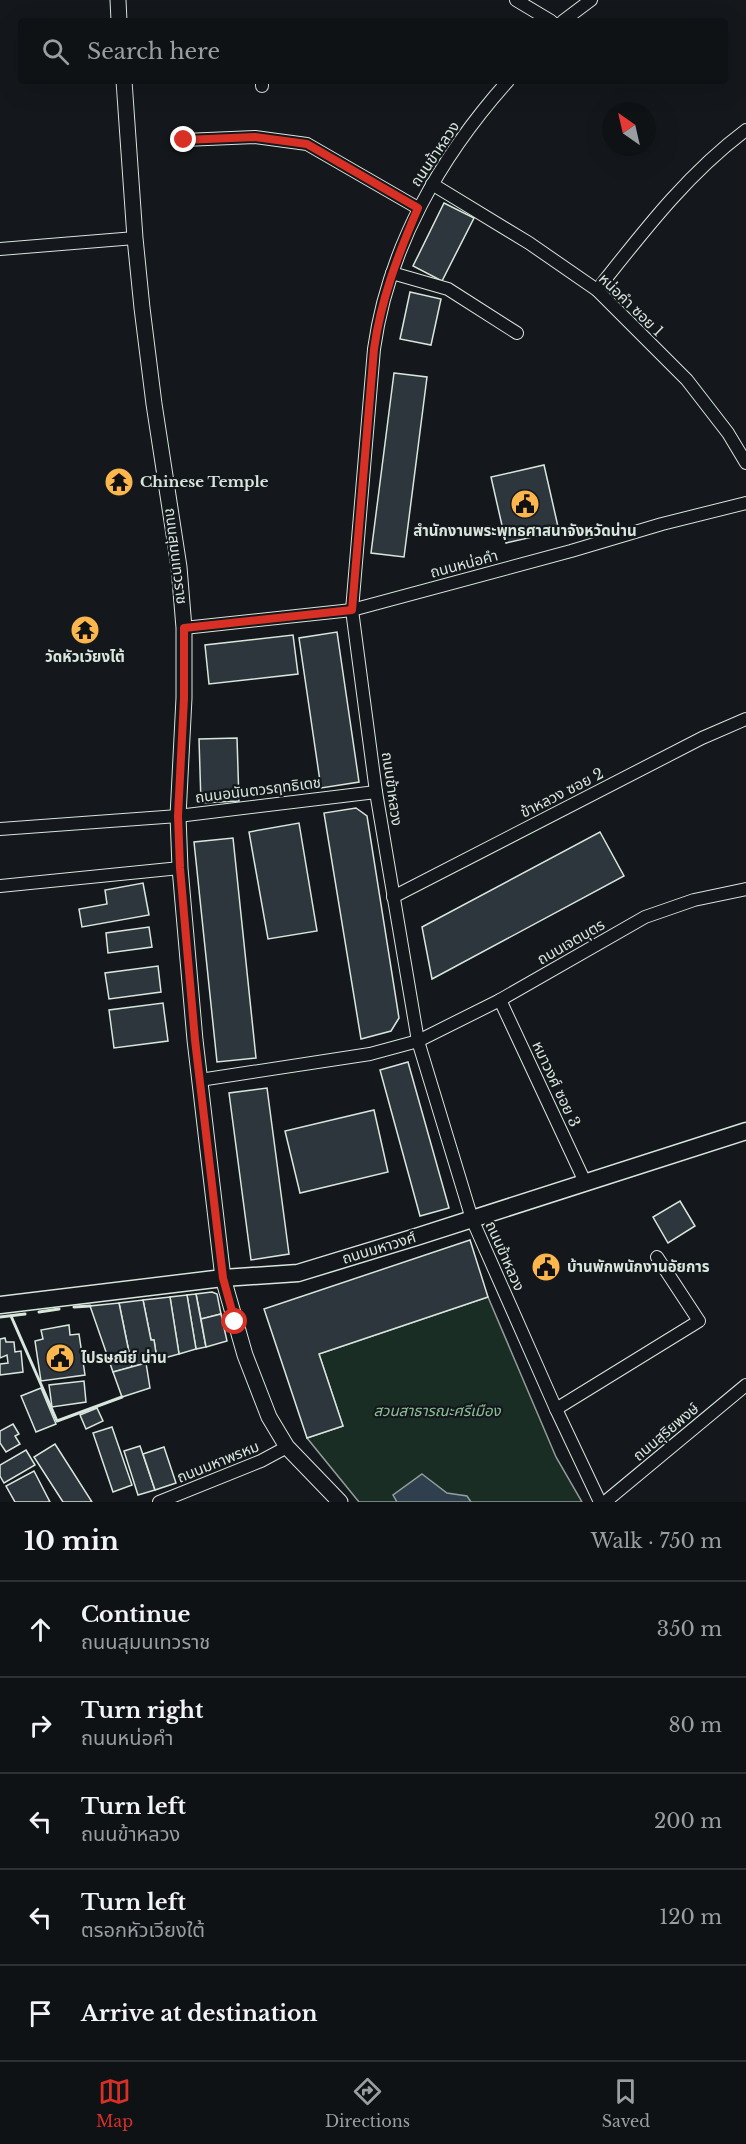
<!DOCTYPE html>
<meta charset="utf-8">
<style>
:root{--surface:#0f1215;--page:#1d2022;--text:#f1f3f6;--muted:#9b9ea0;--line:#2f3234;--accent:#d93025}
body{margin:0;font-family:"Libre Baskerville","Noto Sans Thai",serif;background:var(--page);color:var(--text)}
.compass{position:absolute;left:602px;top:102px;width:54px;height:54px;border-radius:50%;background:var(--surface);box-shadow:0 6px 24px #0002;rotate:326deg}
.stop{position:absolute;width:18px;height:18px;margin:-14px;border:4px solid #d93025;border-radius:50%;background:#fff}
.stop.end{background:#d93025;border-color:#fff;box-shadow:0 2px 6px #0008}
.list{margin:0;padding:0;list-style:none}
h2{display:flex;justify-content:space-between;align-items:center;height:78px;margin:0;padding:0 24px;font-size:26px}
h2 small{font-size:20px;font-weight:400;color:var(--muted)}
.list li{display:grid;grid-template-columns:39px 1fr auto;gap:18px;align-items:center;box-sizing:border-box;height:96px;padding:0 24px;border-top:2px solid var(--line)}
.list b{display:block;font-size:22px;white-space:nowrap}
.list p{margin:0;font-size:20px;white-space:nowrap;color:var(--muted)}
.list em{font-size:20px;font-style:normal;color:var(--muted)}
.icon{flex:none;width:33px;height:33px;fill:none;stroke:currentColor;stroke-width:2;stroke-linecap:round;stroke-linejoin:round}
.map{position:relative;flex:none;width:746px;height:1502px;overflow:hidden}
.search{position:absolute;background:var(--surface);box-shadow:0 6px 24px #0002;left:18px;right:18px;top:18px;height:66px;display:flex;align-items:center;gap:15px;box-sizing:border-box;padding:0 21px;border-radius:6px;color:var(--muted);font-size:22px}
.sheet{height:558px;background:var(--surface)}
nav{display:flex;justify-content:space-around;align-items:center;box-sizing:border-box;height:84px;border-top:2px solid var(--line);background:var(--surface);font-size:16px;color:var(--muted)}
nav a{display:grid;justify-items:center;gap:3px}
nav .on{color:var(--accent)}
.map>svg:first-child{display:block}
</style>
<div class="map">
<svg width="746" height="1502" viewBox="0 0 746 1502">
<rect width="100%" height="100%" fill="#14181c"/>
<!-- green -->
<polygon fill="#1a2d24" stroke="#939e99" stroke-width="1.5" points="488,1297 556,1457 582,1502 359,1502 307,1438 343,1426 319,1354"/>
<!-- water -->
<polygon fill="#2f3f4d" stroke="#939e99" stroke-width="1.5" points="422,1474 447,1493 467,1496 471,1502 397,1502 393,1495"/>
<!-- building -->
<g fill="#2c363c" stroke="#d8e6dc" stroke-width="1.5">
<polygon points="444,203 474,218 442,281 413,266"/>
<polygon points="410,292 441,299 431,345 400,339"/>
<polygon points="394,373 427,377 404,557 371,553"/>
<polygon points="544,465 559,531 506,543 491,477"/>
<polygon points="337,632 359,782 321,788 299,638"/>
<polygon points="293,635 298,674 209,684 205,645"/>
<polygon points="237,738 239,801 201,803 199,739"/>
<polygon points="356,808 367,816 399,1018 391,1031 361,1039 324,813"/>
<polygon points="299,823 317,931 268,939 249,832"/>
<polygon points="600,832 624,876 432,979 422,927"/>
<polygon points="233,838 256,1058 217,1062 194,842"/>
<polygon points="143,883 149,915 82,927 79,909 107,904 105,890"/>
<polygon points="149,927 152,947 108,953 106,933"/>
<polygon points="158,966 161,992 109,999 105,973"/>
<polygon points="163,1003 168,1041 114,1048 109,1010"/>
<polygon points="408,1062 449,1208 420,1216 380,1070"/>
<polygon points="267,1088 289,1254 251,1260 229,1093"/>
<polygon points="374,1110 388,1172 300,1193 285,1131"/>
<polygon points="680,1201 695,1226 668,1243 653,1217"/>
<polygon points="470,1240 488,1297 319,1354 343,1426 307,1438 264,1309"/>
<polygon points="212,1292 217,1294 221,1314 201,1319 196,1294"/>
<polygon points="196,1294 206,1347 196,1349 187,1295"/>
<polygon points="187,1295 196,1349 179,1354 170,1297"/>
<polygon points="170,1297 179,1354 157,1360 154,1340 151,1340 143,1300"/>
<polygon points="143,1300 151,1340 154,1340 157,1360 132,1367 119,1303"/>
<polygon points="119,1303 132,1367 113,1372 90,1306"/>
<polygon points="221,1314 227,1341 206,1347 201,1319"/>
<polygon points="69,1325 70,1335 79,1334 85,1375 41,1381 35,1341 43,1339 41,1330"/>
<polygon points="5,1338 6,1342 14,1342 15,1352 21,1351 23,1372 0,1375 0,1364 8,1363 7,1355 0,1358 0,1339"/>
<polygon points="146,1363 150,1388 122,1397 113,1372"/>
<polygon points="84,1381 86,1402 52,1407 49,1385"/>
<polygon points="41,1388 56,1424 36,1432 21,1396"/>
<polygon points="97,1408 103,1421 86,1429 80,1415"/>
<polygon points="13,1424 19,1434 15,1436 20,1444 6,1452 0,1443 0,1431"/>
<polygon points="112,1427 132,1485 113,1492 93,1433"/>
<polygon points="55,1444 92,1502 63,1502 34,1457"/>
<polygon points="140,1446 155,1490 138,1495 124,1451"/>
<polygon points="164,1447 176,1483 155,1490 143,1454"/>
<polygon points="26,1450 35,1465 4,1483 0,1476 0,1465"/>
<polygon points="34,1471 50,1502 15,1502 6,1486"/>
</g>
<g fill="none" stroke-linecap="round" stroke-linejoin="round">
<!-- minor casing -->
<g stroke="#d8e6dc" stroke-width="14">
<g id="minor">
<polyline points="516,0 551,21"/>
<polyline points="563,21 591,0"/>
<polyline points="262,81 262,86"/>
<path d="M508,81C440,157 388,248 374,349L352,610L376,792L418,1041L472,1219L556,1409L600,1502"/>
<polyline points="184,140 255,137 307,144 418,208"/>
<polyline points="432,184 529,243 597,290 687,380 728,433 746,463"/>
<polyline points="0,249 135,238"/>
<polyline points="392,273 448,289 517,333"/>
<path d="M597,290C643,232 687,174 746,130"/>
<polyline points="184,628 352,610 571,551 662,524 746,503"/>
<polyline points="0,829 178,816 376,792"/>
<polyline points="0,886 180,868"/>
<polyline points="393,897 702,738 746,719"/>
<polyline points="500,1000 585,1182"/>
<polyline points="200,1080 370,1054 418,1041 500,1000 645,917 694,900 746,889"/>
<polyline points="556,1409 699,1321 657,1257"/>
<polyline points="159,1502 261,1461 287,1447"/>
<polyline points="605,1502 746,1385"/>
</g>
</g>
<!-- tertiary casing -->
<g stroke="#d8e6dc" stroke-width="17">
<g id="tertiary">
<polyline points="118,0 119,21"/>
<polyline points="124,81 135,238 142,308 154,404 179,567 184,628 184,698 178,816 180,868 195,1040 223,1278 245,1355 269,1417 287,1447 340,1502"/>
</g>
</g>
<!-- secondary casing -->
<g stroke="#d8e6dc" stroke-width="19">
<polyline id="secondary" points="0,1305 223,1278 298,1273 416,1237 746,1131"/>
</g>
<!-- minor -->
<use href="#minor" stroke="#14181c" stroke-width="12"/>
<!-- tertiary -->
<use href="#tertiary" stroke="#14181c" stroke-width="15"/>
<!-- secondary -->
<use href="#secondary" stroke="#14181c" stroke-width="16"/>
<!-- wall -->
<g stroke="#d8e6dc" stroke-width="3">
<polyline points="74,1307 90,1306"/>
<polyline points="39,1312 59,1309"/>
<polyline points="11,1316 57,1421 122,1397"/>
<polyline points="0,1317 25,1314"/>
</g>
</g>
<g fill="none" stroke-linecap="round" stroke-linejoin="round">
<!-- route -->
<path stroke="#d93025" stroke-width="8" d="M184,140L255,137L307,144L418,208C398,255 381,299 374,349L352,610L184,628V698L178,816L180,868L195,1040L223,1278L235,1322"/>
</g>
<!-- icons -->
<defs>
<g id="temple-disc" transform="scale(1.5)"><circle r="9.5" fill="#ffb74d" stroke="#14181c"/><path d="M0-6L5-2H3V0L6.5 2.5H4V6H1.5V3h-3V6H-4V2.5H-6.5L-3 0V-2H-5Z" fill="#111"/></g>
<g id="civic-disc" transform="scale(1.5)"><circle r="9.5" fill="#ffb74d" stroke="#14181c"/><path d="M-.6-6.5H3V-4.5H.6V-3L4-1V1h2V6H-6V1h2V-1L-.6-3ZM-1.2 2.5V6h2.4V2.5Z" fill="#111"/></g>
</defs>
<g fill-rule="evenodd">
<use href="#temple-disc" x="119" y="482"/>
<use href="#civic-disc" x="525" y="504"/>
<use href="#temple-disc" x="85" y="630"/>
<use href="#civic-disc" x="546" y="1267"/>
<use href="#civic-disc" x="60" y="1358"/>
</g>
<g text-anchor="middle" stroke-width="4.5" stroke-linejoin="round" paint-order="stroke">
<!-- street labels -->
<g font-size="15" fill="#d8e6dc" stroke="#14181c">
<text transform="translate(435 154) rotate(-56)" y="5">ถนนข้าหลวง</text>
<text transform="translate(631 305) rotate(44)" y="5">หน่อคำ ซอย 1</text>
<text transform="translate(176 556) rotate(83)" y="5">ถนนสุมนเทวราช</text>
<text transform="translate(464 564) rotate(-15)" y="5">ถนนหน่อคำ</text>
<text transform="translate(392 789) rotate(82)" y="5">ถนนข้าหลวง</text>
<text transform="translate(258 790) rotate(-7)" y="5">ถนนอนันตวรฤทธิเดช</text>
<text transform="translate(562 793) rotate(-27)" y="5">ข้าหลวง ซอย 2</text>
<text transform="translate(571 942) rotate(-30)" y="5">ถนนเจตบุตร</text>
<text transform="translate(556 1084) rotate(65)" y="5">หมาวงศ์ ซอย 3</text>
<text transform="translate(379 1248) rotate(-17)" y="5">ถนนมหาวงศ์</text>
<text transform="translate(505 1256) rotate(66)" y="5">ถนนข้าหลวง</text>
<text transform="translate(666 1432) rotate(-40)" y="5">ถนนสุริยพงษ์</text>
<text transform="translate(218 1462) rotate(-22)" y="5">ถนนมหาพรหม</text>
</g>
<!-- poi labels -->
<g font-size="15" font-weight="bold" fill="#d8e6dc" stroke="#14181c" text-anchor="start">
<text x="140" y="487">Chinese Temple</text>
<text x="525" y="536" text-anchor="middle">สำนักงานพระพุทธศาสนาจังหวัดน่าน</text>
<text x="85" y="662" text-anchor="middle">วัดหัวเวัยงไต้</text>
<text x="567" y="1272">บ้านพักพนักงานอัยการ</text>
<text x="81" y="1363">ไปรษณีย์ น่าน</text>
</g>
<!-- park labels -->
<g font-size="15" font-style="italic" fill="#8ac095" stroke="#14181c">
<text x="437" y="1416">สวนสาธารณะศรีเมือง</text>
</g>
</g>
</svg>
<svg class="compass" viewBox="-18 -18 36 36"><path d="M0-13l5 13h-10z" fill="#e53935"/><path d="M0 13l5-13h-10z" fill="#9b9ea0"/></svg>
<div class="stop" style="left:235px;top:1322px"></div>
<div class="stop end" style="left:184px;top:140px"></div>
<div class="search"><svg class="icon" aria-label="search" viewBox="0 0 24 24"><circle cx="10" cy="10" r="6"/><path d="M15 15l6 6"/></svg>Search here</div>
</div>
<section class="sheet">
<h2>10 min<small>Walk · 750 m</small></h2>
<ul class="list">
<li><svg class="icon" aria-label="ahead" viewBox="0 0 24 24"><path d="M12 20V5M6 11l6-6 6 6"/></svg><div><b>Continue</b><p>ถนนสุมนเทวราช</p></div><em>350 m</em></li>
<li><svg class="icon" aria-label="right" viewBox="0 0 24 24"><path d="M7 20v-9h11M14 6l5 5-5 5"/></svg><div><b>Turn right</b><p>ถนนหน่อคำ</p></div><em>80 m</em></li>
<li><svg class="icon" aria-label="left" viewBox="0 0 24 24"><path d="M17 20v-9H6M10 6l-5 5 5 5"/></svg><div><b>Turn left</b><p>ถนนข้าหลวง</p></div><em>200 m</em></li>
<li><svg class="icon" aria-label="left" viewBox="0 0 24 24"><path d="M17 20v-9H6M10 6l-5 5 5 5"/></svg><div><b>Turn left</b><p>ตรอกหัวเวียงใต้</p></div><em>120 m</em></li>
<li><svg class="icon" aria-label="arrive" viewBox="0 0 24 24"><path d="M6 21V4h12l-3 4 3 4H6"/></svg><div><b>Arrive at destination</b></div></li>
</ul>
</section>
<nav>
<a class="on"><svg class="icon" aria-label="map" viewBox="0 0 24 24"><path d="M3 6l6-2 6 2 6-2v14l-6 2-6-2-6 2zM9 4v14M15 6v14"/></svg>Map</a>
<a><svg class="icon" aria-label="directions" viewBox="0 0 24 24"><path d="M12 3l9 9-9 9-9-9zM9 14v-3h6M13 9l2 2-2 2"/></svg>Directions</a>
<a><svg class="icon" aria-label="saved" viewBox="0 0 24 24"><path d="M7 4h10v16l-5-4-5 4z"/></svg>Saved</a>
</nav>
